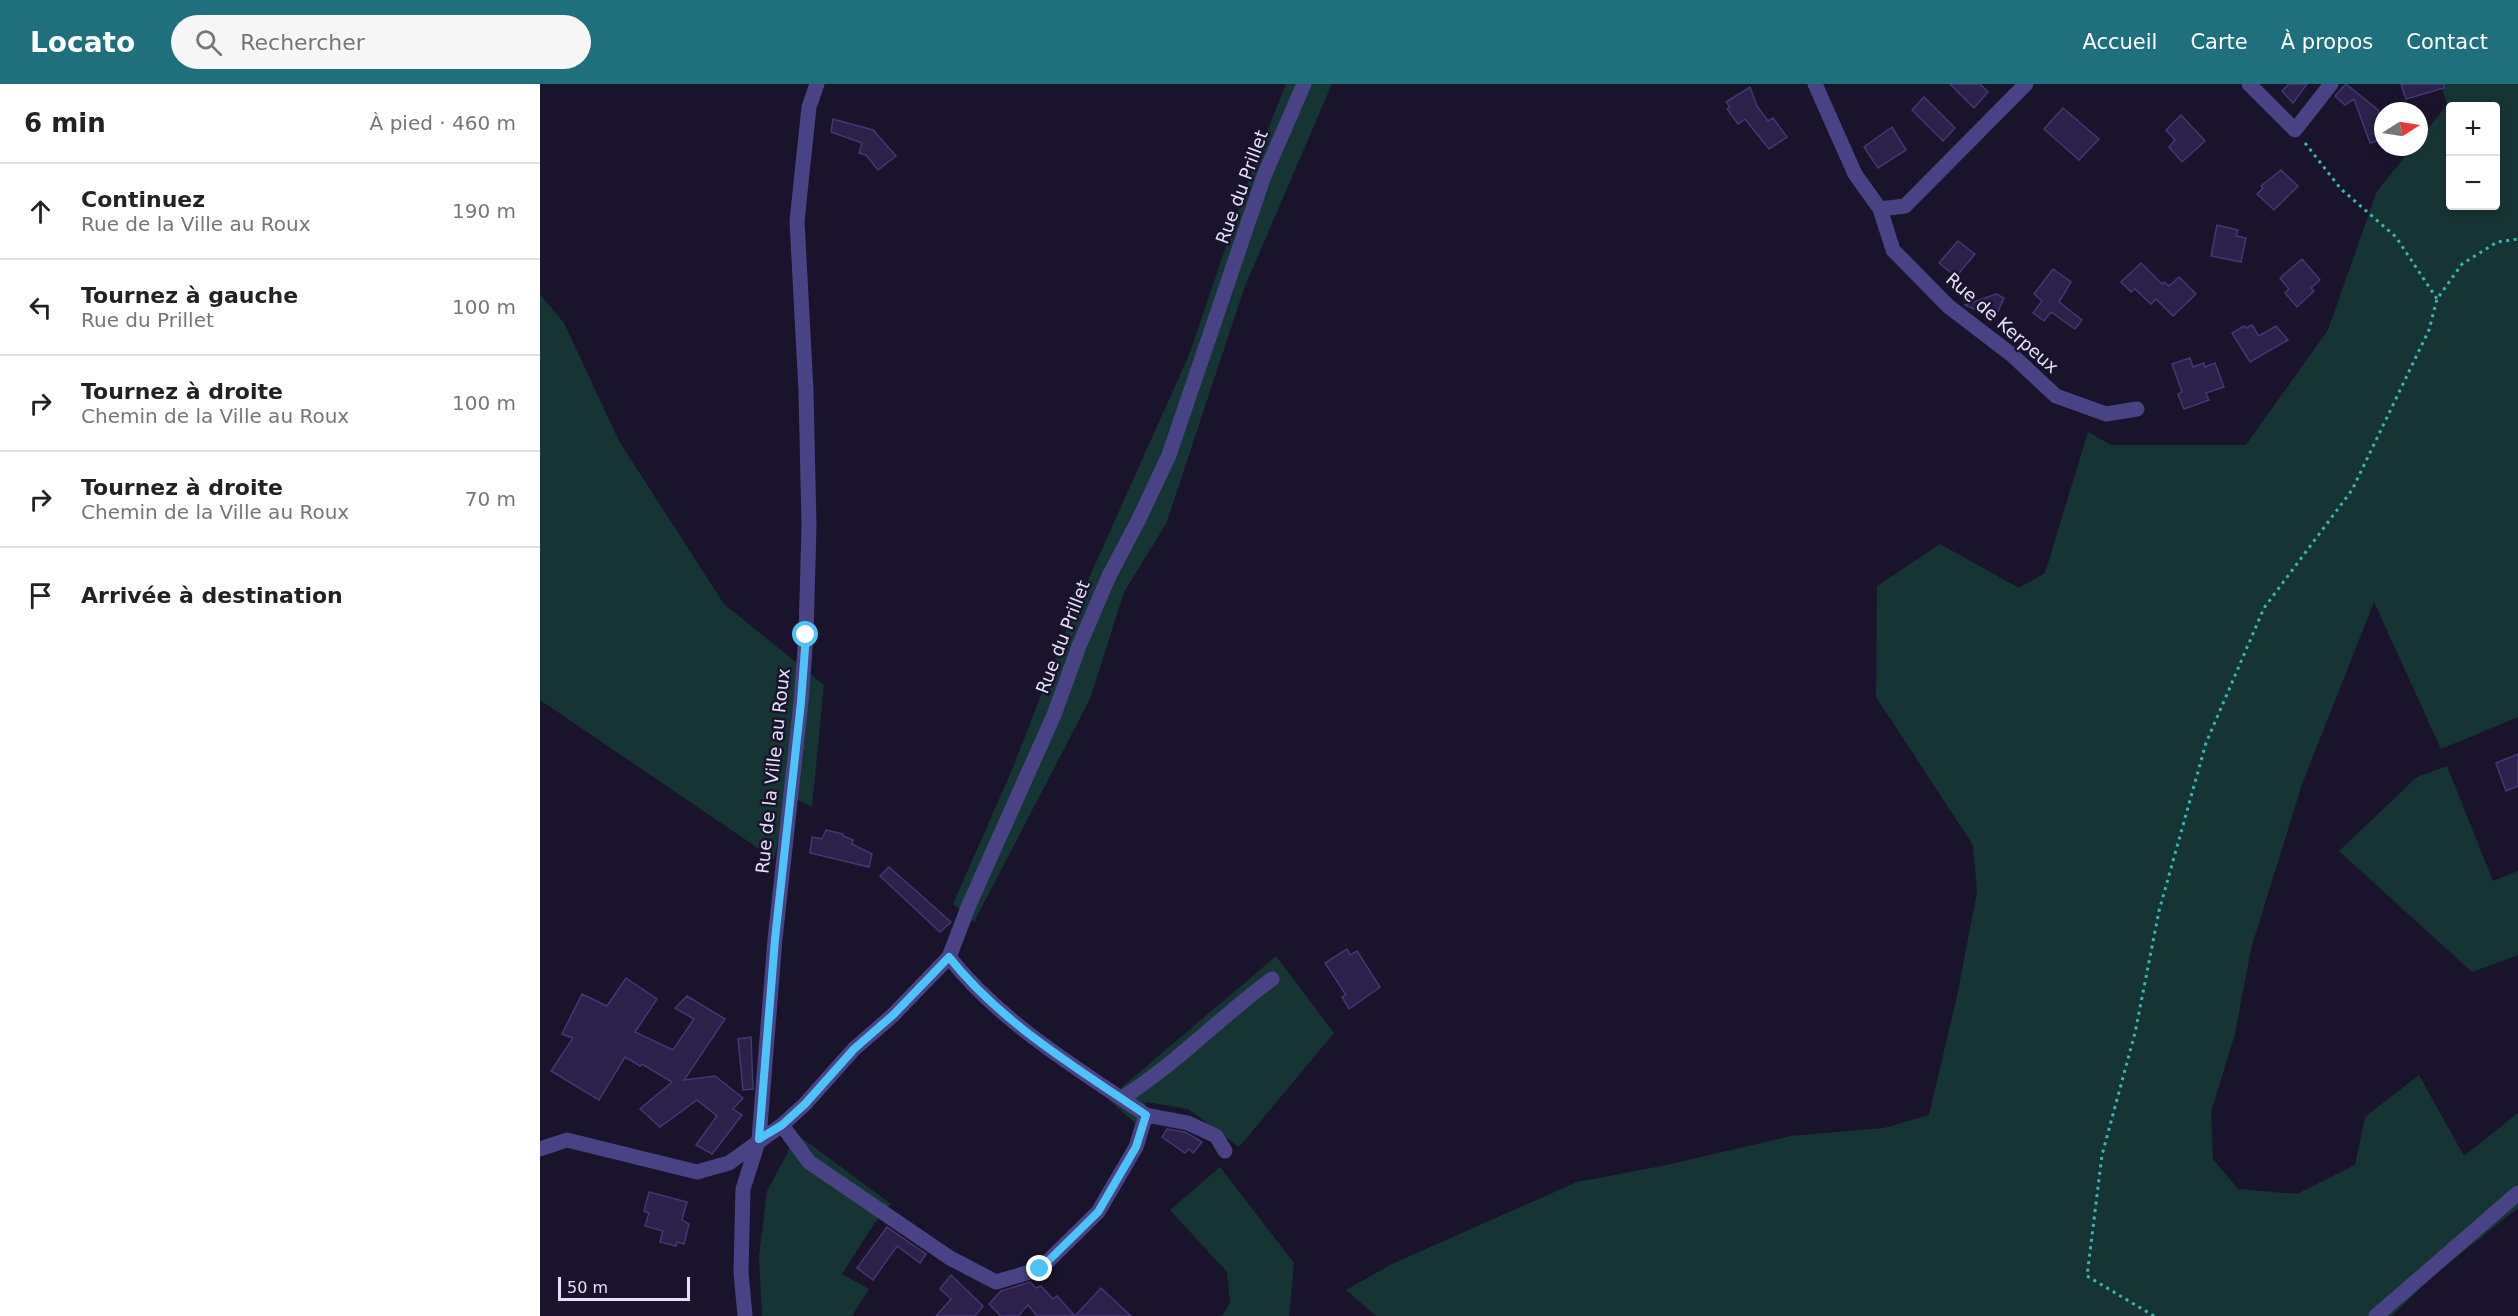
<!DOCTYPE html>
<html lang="fr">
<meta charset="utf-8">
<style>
:root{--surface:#fff;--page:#f6f6f6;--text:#222;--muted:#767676;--line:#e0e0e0;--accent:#206f7d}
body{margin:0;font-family:"DejaVu Sans",sans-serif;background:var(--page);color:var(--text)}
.controls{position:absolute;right:18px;top:18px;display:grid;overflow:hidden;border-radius:6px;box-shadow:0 3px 9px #0003}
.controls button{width:54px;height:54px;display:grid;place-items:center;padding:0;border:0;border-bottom:2px solid var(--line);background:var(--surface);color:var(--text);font:30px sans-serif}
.compass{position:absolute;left:1834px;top:18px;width:54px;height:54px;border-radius:50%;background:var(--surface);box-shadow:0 3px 9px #0003;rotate:78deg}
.scale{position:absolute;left:18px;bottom:15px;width:132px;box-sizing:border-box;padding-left:6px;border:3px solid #e5e0fc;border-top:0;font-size:16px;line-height:21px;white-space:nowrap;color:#e5e0fc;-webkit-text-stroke:4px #19142b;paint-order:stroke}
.stop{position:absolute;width:18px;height:18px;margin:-14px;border:4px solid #4fc3f7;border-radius:50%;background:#fff}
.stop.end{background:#4fc3f7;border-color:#fff;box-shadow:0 2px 6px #0008}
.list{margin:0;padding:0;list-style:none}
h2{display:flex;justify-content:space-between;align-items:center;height:78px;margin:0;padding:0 24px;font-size:26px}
h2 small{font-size:20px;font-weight:400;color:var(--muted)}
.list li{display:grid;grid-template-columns:39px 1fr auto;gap:18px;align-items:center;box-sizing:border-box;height:96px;padding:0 24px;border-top:2px solid var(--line)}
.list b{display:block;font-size:22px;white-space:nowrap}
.list p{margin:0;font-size:20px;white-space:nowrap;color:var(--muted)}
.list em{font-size:20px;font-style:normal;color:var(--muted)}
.icon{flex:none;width:33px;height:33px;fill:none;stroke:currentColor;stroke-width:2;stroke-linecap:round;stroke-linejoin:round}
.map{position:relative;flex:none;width:1978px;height:1232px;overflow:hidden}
header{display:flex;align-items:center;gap:36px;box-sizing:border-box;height:84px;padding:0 30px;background:var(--accent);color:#fff}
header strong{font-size:28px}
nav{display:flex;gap:33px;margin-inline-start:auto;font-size:21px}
.search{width:420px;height:54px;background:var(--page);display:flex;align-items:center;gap:15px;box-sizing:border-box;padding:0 21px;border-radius:33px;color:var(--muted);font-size:22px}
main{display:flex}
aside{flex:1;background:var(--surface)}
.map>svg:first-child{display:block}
</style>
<header>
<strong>Locato</strong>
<div class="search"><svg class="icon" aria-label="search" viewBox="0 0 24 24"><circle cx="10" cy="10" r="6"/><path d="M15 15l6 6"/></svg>Rechercher</div>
<nav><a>Accueil</a><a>Carte</a><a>À propos</a><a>Contact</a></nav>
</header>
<main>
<aside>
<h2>6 min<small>À pied · 460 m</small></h2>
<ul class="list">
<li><svg class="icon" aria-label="ahead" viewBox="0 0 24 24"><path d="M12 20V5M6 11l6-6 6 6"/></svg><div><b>Continuez</b><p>Rue de la Ville au Roux</p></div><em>190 m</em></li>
<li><svg class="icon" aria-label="left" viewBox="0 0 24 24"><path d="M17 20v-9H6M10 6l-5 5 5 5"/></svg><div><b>Tournez à gauche</b><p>Rue du Prillet</p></div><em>100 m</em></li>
<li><svg class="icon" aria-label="right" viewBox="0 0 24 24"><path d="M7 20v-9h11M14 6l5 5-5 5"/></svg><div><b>Tournez à droite</b><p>Chemin de la Ville au Roux</p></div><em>100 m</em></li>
<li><svg class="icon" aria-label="right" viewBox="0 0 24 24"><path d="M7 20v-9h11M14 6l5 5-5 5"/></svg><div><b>Tournez à droite</b><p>Chemin de la Ville au Roux</p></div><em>70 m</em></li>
<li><svg class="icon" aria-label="arrive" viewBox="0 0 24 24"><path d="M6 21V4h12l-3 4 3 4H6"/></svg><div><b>Arrivée à destination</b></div></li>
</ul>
</aside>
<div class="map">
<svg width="1978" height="1232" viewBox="0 0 1978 1232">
<rect width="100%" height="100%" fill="#19142b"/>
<!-- green -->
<g fill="#173434" fill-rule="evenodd">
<polygon points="746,0 792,0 705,202 626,440 584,508 550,615 434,838 413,820 472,686 532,532 649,271 711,89"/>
<path d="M1901,0H1978V633L1901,665L1834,518L1762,700L1711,865L1695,950L1671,1028L1673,1075L1698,1105L1757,1110L1815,1081L1825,1033L1879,991L1924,1072L1978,1029V1124L1894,1191L1852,1232H836L806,1206L852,1180L1037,1098L1127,1081L1251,1052L1344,1044L1389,1031L1417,912L1437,808L1433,761L1336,613L1337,502L1400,460L1479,504L1505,489L1548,348L1571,361H1706L1788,246L1837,107L1873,63H1879V56L1907,21ZM1910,22H1956V122H1910Z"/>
<polygon points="0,210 24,239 79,357 184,520 284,601 272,723 248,711 234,775 0,616"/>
<polygon points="1907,682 1953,797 1978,787 1978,871 1932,888 1799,767 1877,693"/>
<polygon points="736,872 794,949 699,1063 648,1025 606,1018 596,1040 568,1015"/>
<polygon points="255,1049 351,1120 336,1137 302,1190 329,1205 312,1232 222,1232 219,1172 227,1107 247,1070"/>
<polygon points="680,1083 754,1179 749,1232 682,1232 690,1219 687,1188 630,1126"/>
</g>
<!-- building -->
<g fill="#2b214a" stroke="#453674" stroke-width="1.5">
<polygon points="1410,0 1440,0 1448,8 1434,24"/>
<polygon points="1749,0 1767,0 1753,19 1742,7"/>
<polygon points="1806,0 1838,26 1843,40 1843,55 1830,59 1814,15 1805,21 1795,12"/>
<polygon points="1861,0 1904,0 1904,4 1866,15"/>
<polygon points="1210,3 1217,22 1228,37 1233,34 1247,53 1229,65 1205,35 1198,40 1187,25 1190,23 1186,18"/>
<polygon points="1384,13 1415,44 1403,57 1372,26"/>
<polygon points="1523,24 1559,55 1539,76 1504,45"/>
<polygon points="1641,31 1665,57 1642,78 1629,63 1635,56 1626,46"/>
<polygon points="293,35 333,46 356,72 338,86 326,71 319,69 322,59 291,48"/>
<polygon points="1352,43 1366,66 1338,84 1324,63"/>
<polygon points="1741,86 1758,102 1734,126 1717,110 1723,104 1721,102"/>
<polygon points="1677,141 1698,146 1696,152 1706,154 1701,178 1671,172"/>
<polygon points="1418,157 1435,170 1416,193 1399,179"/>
<polygon points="1762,175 1780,196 1771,204 1774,207 1757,223 1745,209 1749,205 1740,194"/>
<polygon points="1601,179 1622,200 1624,198 1629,202 1639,193 1656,210 1633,232 1616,215 1611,220 1595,205 1591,208 1581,198"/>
<polygon points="1513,185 1531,198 1519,218 1542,236 1535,245 1511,228 1504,237 1493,229 1502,217 1494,210"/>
<polygon points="1456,210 1464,214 1455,234 1425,221"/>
<polygon points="1712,241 1719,252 1736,242 1748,256 1710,278 1692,249 1704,242 1706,244"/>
<polygon points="1650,274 1653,283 1664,279 1665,283 1675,279 1684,303 1666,309 1669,316 1644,325 1638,310 1642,308 1632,280"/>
<polygon points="1978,670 1978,702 1966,707 1956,679"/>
<polygon points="286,746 303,750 303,752 313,756 312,760 332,770 329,783 270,769 272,753 282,755"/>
<polygon points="349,783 411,838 400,848 340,792"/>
<polygon points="807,865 810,871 817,867 840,903 809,925 802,913 806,911 785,879"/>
<polygon points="86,894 117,915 95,948 133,966 154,935 135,924 147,912 185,935 144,996 175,992 203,1014 193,1025 202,1031 172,1070 156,1061 177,1032 157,1016 120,1043 100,1025 132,998 102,980 100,982 85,973 59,1016 11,987 33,954 22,950 42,910 67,922"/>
<polygon points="211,953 213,1005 203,1006 198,955"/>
<polygon points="627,1045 645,1048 662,1058 653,1069 649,1065 645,1069 622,1053"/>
<polygon points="109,1108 147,1118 142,1136 149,1140 144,1160 137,1158 136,1162 120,1158 123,1147 105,1142 109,1129 104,1127"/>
<polygon points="347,1143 386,1170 380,1179 357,1162 333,1196 317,1184"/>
<polygon points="411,1191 443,1222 435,1232 396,1232 411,1215 400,1205"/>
<polygon points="490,1198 496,1204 501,1202 513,1215 517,1212 535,1232 561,1204 591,1232 497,1232 488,1221 478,1232 461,1232 449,1220 461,1207"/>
</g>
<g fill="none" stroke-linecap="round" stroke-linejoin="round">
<!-- path -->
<g stroke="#3cb4b2" stroke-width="3" stroke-dasharray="3 4.5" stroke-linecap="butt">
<polyline points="1765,59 1801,105 1856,153 1897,215"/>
<polyline points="1614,1232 1547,1192 1562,1071 1595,949 1619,827 1666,659 1724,524 1812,406 1889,246 1897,215 1922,180 1957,158 1978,155"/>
</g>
<!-- minor -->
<g stroke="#494385" stroke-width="15">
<polyline points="1275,0 1315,90 1340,125 1365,122 1486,0"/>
<polyline points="1709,0 1755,46 1791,0"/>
<polyline points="1340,125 1353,166 1408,222 1472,271 1516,312 1566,330 1597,325"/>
<path d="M582,1014C636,980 680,933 732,895"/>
<polyline points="606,1031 648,1039 676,1052 685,1067"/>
<path d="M242,1041L269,1078L410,1174L456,1198L500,1185L558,1128L596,1063L606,1031C537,984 461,939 409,873"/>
<polyline points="0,1065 27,1056 157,1088 189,1079 242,1041 265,1020 314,965 353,931 409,873 429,821 514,631 539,562 569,492 599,435 629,371 724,92 764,0"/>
<polyline points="205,1232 201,1188 203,1105 219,1055 235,855 261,618 266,551 269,442 266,307 257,137 269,23 277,0"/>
<polyline points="1836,1232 1978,1109"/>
</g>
</g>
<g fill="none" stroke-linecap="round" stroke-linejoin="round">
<!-- route -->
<path stroke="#4fc3f7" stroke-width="8" d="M266,551L261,618L235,855L219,1055L242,1041L265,1020L314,965L353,931L409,873C461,939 537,984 606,1031L596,1063L558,1128L500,1185"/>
</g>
<g text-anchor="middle" stroke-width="5" stroke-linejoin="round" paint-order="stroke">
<!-- street labels -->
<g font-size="18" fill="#e5e0fc" stroke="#19142b">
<text transform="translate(702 103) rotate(-70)" y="6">Rue du Prillet</text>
<text transform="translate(1462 239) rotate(41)" y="6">Rue de Kerpeux</text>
<text transform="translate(523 553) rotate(-69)" y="6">Rue du Prillet</text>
<text transform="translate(233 687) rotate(-84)" y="6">Rue de la Ville au Roux</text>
</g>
</g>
</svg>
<div class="controls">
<button>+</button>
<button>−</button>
</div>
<svg class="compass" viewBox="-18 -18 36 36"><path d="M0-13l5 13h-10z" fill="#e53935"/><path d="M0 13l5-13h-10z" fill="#767676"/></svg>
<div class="scale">50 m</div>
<div class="stop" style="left:266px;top:551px"></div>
<div class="stop end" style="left:500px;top:1185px"></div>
</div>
</main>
